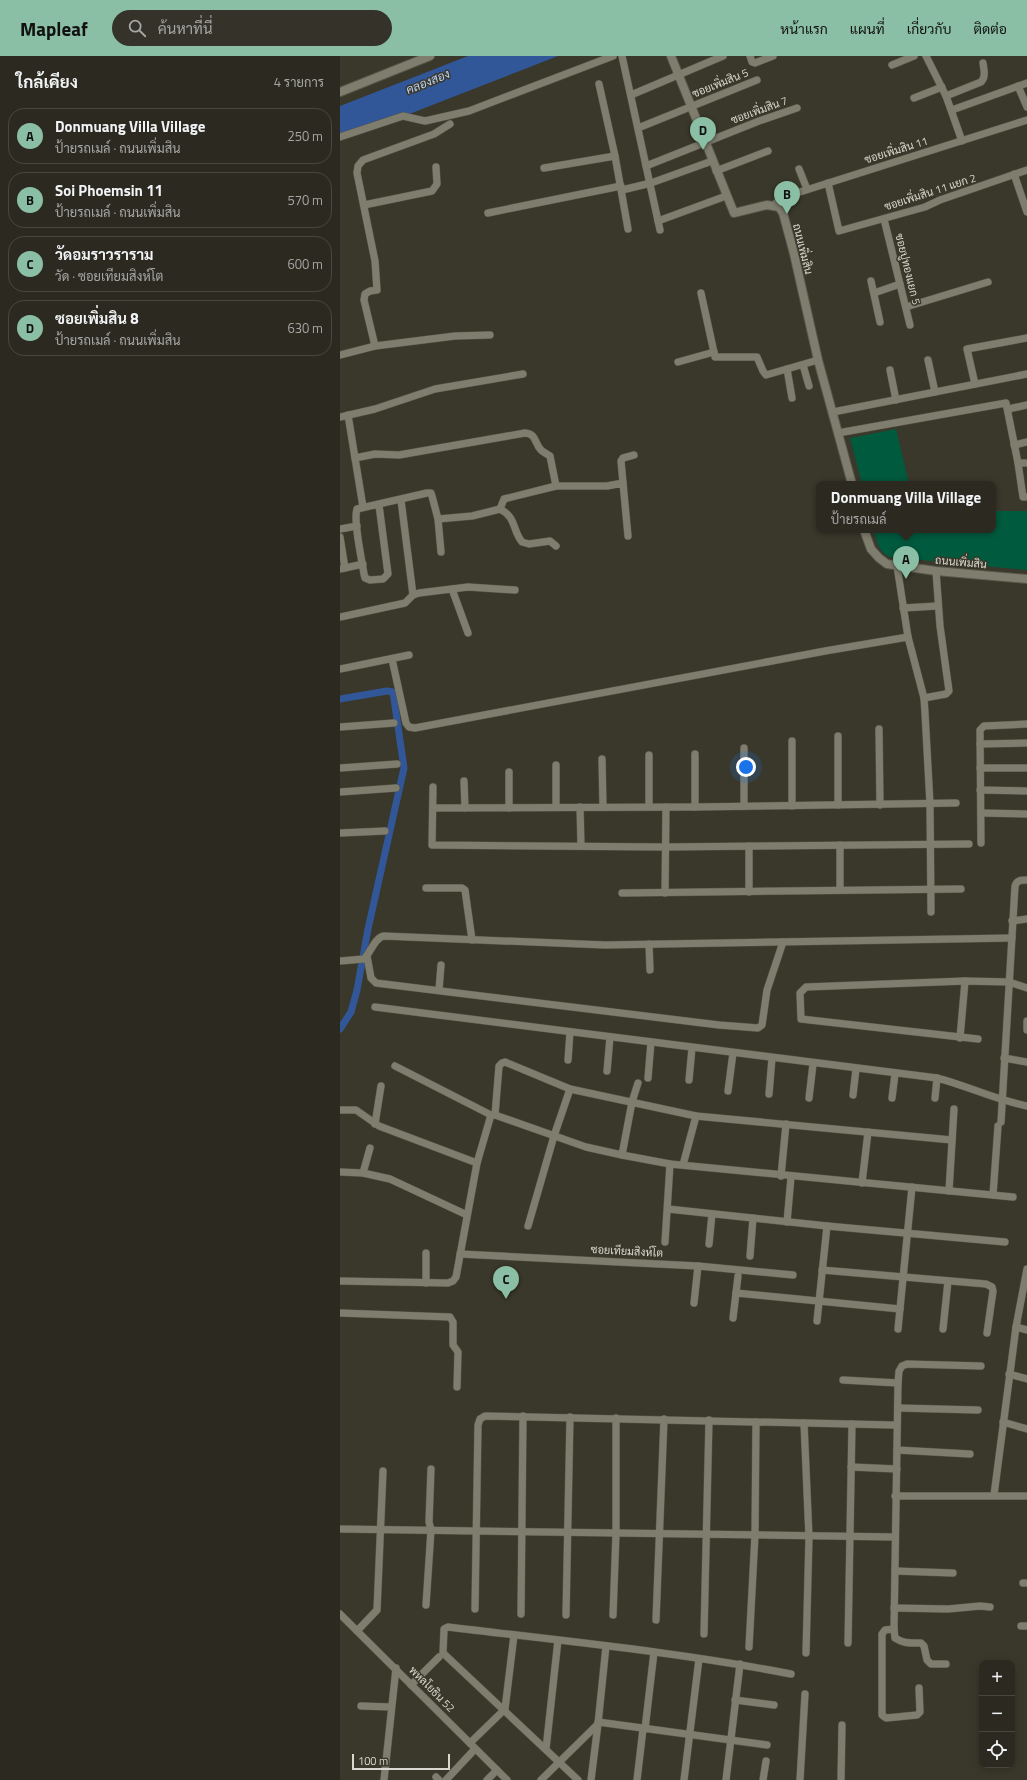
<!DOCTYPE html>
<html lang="th">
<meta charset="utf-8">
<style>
:root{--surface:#2c2a20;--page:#343229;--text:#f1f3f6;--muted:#a6a7a5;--line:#48463e;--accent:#8abfa5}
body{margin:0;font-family:"Titillium Web",Sarabun,sans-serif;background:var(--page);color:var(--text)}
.controls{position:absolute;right:12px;bottom:12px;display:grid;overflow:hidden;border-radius:8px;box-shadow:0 2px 10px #0003}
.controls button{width:36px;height:36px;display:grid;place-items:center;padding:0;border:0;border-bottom:1px solid var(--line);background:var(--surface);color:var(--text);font:20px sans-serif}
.scale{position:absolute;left:12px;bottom:10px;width:98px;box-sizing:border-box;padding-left:4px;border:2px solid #d9d7cf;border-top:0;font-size:11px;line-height:14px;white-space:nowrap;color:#d9d7cf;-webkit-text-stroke:3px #3a382a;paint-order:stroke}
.you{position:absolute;left:406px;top:711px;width:14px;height:14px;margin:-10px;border:3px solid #fff;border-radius:50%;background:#1a73e8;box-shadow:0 0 0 6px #1a73e833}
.badge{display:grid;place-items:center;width:26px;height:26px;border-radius:50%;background:var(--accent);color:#111;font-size:13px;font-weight:700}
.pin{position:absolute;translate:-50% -33px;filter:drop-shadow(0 1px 2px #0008)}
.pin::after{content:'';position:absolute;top:21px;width:14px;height:12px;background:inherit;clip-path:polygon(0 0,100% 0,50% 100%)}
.popup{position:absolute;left:476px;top:425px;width:180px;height:52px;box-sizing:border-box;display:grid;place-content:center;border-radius:8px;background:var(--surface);filter:drop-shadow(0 1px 3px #0005);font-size:13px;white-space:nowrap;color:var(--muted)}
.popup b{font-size:15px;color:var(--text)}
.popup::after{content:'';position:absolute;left:50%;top:100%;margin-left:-8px;border:8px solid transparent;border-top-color:var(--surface)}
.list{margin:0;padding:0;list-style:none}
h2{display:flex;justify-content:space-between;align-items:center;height:52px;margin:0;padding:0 16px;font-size:17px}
h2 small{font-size:13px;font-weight:400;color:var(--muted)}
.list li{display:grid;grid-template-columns:26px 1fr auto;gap:12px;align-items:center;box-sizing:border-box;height:56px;margin:0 8px 8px;padding:0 8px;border:1px solid var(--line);border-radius:16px}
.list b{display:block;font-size:15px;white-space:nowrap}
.list p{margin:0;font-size:13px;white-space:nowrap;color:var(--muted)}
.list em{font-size:13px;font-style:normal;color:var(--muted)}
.icon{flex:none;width:22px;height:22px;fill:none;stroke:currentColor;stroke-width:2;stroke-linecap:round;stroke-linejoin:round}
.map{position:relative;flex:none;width:687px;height:1724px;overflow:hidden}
header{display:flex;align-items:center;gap:24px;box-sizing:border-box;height:56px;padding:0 20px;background:var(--accent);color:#111}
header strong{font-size:19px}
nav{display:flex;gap:22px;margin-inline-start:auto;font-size:14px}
.search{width:280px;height:36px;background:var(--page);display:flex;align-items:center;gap:10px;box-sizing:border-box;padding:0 14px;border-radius:22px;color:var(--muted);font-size:15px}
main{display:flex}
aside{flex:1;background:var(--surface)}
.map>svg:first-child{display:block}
</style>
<header>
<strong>Mapleaf</strong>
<div class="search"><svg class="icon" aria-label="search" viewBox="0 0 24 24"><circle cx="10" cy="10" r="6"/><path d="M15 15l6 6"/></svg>ค้นหาที่นี่</div>
<nav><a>หน้าแรก</a><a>แผนที่</a><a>เกี่ยวกับ</a><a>ติดต่อ</a></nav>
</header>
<main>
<aside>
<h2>ใกล้เคียง<small>4 รายการ</small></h2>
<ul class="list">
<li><span class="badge">A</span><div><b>Donmuang Villa Village</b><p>ป้ายรถเมล์ · ถนนเพิ่มสิน</p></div><em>250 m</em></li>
<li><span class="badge">B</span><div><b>Soi Phoemsin 11</b><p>ป้ายรถเมล์ · ถนนเพิ่มสิน</p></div><em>570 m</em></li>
<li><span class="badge">C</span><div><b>วัดอมราวราราม</b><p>วัด · ซอยเทียมสิงห์โต</p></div><em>600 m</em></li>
<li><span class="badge">D</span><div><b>ซอยเพิ่มสิน 8</b><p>ป้ายรถเมล์ · ถนนเพิ่มสิน</p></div><em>630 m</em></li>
</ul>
</aside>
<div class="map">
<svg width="687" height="1724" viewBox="0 0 687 1724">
<rect width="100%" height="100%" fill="#3a382a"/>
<!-- green -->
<g fill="#005a3e">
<polygon points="556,373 569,428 522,428 510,382"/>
<path d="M653,455H687V514L549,501C538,495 537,485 534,474H653Z"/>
</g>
<!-- water -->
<polygon fill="#325798" points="128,0 218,0 0,85 0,50"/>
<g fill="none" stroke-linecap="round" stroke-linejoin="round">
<!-- canal -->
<polyline stroke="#325798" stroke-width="7" points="0,643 47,635 53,636 64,712 28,873 17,934 11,956 0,973"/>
<!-- minor casing -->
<g stroke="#58564b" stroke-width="8">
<g id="minor">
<polyline points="282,0 320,174"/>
<polyline points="410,0 412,6 415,7 433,0"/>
<polyline points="586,0 606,40 622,85"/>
<polyline points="552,9 574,0"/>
<polyline points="259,28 275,100 288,173"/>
<polyline points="678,30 687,51"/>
<polyline points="291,39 383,0"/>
<path d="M606,40L641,26C646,21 644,14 643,7"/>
<polyline points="574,42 602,31"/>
<polyline points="612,54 687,27"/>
<polyline points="298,72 417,24"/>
<polyline points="0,81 63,60 85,65 129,55 273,0"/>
<polyline points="306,110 419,65 457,52"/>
<polyline points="204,112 275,100"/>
<polyline points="459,113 467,133"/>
<polyline points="376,115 428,95"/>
<polyline points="674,118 687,156"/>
<polyline points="488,127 499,175 585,151 600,144 687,114"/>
<polyline points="282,134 311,127 372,105"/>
<polyline points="24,149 92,135 97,128 96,111"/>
<polyline points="434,149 441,142 687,64"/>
<polyline points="148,157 281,130"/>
<polyline points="544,163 570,269"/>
<polyline points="318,165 386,140"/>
<polyline points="531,225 540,266"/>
<polyline points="361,237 375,301 417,301 423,315 426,319 478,304"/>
<polyline points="534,237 560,228"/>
<polyline points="566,251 648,226"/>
<polyline points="35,290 24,244 25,238 30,235 37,234 35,205 17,117 18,110 23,104 94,78 110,68"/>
<polyline points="0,299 35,290 115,280 150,279"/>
<polyline points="588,304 595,336"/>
<polyline points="338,306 374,296"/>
<polyline points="463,309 469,330"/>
<polyline points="447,313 452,342"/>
<polyline points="550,314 556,344"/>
<polyline points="635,328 627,293 687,282"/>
<polyline points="668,353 687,349"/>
<polyline points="493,356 687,318"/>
<polyline points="8,359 23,451"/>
<polyline points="0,361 35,353 95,333 183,318"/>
<polyline points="498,377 666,347 678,407 687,407"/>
<polyline points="674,389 687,386"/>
<path d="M15,402L35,398L59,399L185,377C197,378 194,387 201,394C203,396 207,398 210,400L216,430"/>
<polyline points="678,407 683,441 687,441"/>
<polyline points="283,427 281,405 283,402 294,399"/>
<polyline points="61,444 73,539"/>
<path d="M39,449L48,518L43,523L30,524L25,522L24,518C22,505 13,464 17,453L87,437H91L92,440L98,463L132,460L160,453L164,443L216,430H267L283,427L288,480"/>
<path d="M160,453C177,462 172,474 182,486L189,488L210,485L216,490"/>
<polyline points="98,463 101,496"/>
<polyline points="0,473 17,470"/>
<polyline points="0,481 5,512"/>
<polyline points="557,510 568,581 584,642 585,657 590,748 591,856"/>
<polyline points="0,513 23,508"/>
<polyline points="112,533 128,577"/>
<polyline points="563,552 597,550"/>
<polyline points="0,561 65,547 73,539 79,537 128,531 175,534"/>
<polyline points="52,603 66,667 69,671 75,672 485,595 568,581"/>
<polyline points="0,613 69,599"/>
<polyline points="584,642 606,638 609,635 600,570 596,515"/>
<polyline points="0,671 54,667"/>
<polyline points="539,673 540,749"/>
<polyline points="640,688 687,687"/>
<polyline points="355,698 355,751"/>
<polyline points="262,703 263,751"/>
<polyline points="216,709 216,751"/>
<polyline points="0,712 57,708"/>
<polyline points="640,712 687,712"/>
<polyline points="169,716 169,752"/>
<polyline points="124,725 125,752"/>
<polyline points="93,731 92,789 325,791 629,788"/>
<polyline points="640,734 687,735"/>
<polyline points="0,736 56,732"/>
<polyline points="498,749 498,680"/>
<polyline points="404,750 404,692"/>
<polyline points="452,750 452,685"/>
<polyline points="240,751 241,790"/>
<polyline points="309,751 309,699"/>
<polyline points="93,752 355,751 616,747"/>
<polyline points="641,757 687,758"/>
<polyline points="0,777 45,775"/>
<polyline points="641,787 640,674 644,670 687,668"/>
<polyline points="86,832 122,832 125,834 132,884"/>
<polyline points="500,834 500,789"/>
<polyline points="409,836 409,790"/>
<polyline points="282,837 621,833"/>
<polyline points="325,837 326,751"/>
<polyline points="672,865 687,863"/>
<polyline points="309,888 310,914"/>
<polyline points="27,900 31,922 36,927 379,969 418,972 422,969 427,934 443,886"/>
<path d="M0,905L24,903C31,896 35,881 44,880L265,889L672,882"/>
<polyline points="99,934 101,909"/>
<path d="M35,951L597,1022C628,1030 656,1044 687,1050"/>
<polyline points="687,974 687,965"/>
<polyline points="620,982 625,925"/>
<polyline points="638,983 461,963 460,937 466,931 625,925 669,926 687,932"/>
<polyline points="664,1002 687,1006"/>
<polyline points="228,1004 230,976"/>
<polyline points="55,1010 151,1059 155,1059 246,1091 282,1099 330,1108 673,1141"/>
<polyline points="267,1015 270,981"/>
<polyline points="308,1022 311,986"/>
<polyline points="349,1024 352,992"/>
<polyline points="388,1035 393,997"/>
<polyline points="429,1038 432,1002"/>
<polyline points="513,1039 516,1013"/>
<polyline points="469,1042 473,1008"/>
<polyline points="552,1042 555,1018"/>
<polyline points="595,1042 597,1022"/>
<polyline points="0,1054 16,1054 39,1070 137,1107"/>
<polyline points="155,1059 159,1010 162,1007 165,1006 230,1033 356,1060 612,1084"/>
<path d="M661,1066L675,830C677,824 681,824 687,824"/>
<polyline points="35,1068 41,1030"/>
<polyline points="282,1099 292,1046 298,1027"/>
<polyline points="343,1109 356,1060"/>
<polyline points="0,1116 23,1117 50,1123 127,1159"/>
<polyline points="23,1117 30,1092"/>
<polyline points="441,1120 446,1068"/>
<polyline points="522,1127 528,1076"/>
<polyline points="609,1135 614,1053"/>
<polyline points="653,1139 658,1070"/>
<polyline points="328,1153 487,1170 665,1186"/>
<polyline points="447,1166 451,1121"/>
<polyline points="188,1170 214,1080 230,1033"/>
<polyline points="325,1186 330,1108"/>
<polyline points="369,1188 372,1158"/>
<polyline points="120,1198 358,1210 453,1219"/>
<polyline points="410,1200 413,1162"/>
<polyline points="482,1214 646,1228 652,1231 653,1235 647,1277"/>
<polyline points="0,1225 108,1227 113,1225 116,1221 137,1107 151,1059"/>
<polyline points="86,1227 86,1197"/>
<polyline points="396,1237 560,1253"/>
<polyline points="354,1247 358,1210"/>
<polyline points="0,1257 110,1261 113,1266 113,1289 118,1296 117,1331"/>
<polyline points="393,1262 398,1220"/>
<polyline points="477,1265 487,1170"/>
<polyline points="676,1271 687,1274"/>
<polyline points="558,1273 572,1131"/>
<polyline points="603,1273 608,1225"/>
<polyline points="669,1318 687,1323"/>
<polyline points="503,1324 558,1327"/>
<polyline points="558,1352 638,1354"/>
<polyline points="663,1366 687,1373"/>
<polyline points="464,1367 469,1481 466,1597"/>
<polyline points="557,1394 630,1398"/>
<polyline points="511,1411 557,1413"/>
<polyline points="654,1439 676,1271 687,1213"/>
<polyline points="555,1440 687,1440"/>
<polyline points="0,1473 555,1481"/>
<polyline points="555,1515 613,1517"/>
<polyline points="683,1527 687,1527"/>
<polyline points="86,1549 91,1474 89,1466 91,1413"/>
<polyline points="554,1552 608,1553 640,1550 650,1551"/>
<polyline points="135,1553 138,1369 140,1363 145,1360 553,1369"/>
<polyline points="0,1558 167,1724"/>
<polyline points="181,1558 183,1360"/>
<polyline points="226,1559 230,1361"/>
<polyline points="273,1559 276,1477 276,1362"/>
<polyline points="316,1564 324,1363"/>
<polyline points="681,1570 687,1570"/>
<polyline points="554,1573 545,1574 542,1578 542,1659 546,1662 577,1659 580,1656 579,1632"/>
<polyline points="17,1575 37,1554 43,1415"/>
<polyline points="364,1578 369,1364"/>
<polyline points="508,1587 512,1368"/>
<polyline points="409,1591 415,1479 416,1366"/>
<path d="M606,1608H591L587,1604L584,1590L581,1587C571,1587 564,1588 555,1582L554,1573L558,1327L559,1315L562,1310L567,1308L641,1310"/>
<polyline points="71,1629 99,1601"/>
<polyline points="395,1644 434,1649"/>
<polyline points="21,1650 51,1651"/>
<polyline points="258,1666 427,1689"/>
<polyline points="305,1673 314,1596"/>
<polyline points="130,1687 165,1653 174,1579"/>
<polyline points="206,1693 218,1584"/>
<polyline points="96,1721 99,1724"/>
<polyline points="44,1724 56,1612"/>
<polyline points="106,1724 135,1693"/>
<polyline points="147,1724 157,1714"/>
<polyline points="201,1724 258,1668 266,1590"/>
<path d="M238,1724L103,1597L104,1573L108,1571C223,1585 338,1596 451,1618"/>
<polyline points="251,1724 258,1668"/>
<polyline points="297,1724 303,1673"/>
<polyline points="344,1724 359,1603"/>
<polyline points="386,1724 400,1608"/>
<polyline points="423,1724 426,1705"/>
<polyline points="460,1724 465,1638"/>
<polyline points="501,1724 502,1669"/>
</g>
</g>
<!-- tertiary casing -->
<g stroke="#58564b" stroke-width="10">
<g id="tertiary">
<polyline points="331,0 394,157 427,149 439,151 443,157 454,198 478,304 512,428"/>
<polyline points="0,36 90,0"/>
<polyline points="524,474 531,493 539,502 547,508 596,515 687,523"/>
</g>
</g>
<!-- minor -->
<use href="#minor" stroke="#7f7d6e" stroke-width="7"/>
<!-- tertiary -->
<use href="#tertiary" stroke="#7f7d6e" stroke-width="8"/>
</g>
<g text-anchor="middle" stroke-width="3" stroke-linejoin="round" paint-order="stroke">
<!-- street labels -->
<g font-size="11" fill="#d9d7cf" stroke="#3a382a">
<text transform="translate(380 27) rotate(-22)" y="4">ซอยเพิ่มสิน 5</text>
<text transform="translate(419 54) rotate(-20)" y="4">ซอยเพิ่มสิน 7</text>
<text transform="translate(556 94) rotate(-17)" y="4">ซอยเพิ่มสิน 11</text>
<text transform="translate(590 136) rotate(-18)" y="4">ซอยเพิ่มสิน 11 แยก 2</text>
<text transform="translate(463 193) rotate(76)" y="4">ถนนเพิ่มสิน</text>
<text transform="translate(568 213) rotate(76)" y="4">ซอยปูทองแยก 5</text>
<text transform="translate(621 506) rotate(5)" y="4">ถนนเพิ่มสิน</text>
<text transform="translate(287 1195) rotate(3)" y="4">ซอยเทียมสิงห์โต</text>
<text transform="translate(92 1633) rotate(45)" y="4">พหลโยธิน 52</text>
</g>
<!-- water labels -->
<g font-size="12" font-style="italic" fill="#bbd1f6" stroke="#3a382a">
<text transform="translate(88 26) rotate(-22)" y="4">คลองสอง</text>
</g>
</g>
</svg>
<div class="controls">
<button>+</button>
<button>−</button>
<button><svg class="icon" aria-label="locate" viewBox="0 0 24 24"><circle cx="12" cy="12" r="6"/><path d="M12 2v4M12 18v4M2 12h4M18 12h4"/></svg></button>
</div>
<div class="scale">100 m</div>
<div class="you"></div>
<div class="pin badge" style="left:566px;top:523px">A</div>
<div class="popup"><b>Donmuang Villa Village</b>ป้ายรถเมล์</div>
<div class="pin badge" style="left:447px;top:158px">B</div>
<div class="pin badge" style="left:166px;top:1243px">C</div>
<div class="pin badge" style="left:363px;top:94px">D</div>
</div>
</main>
